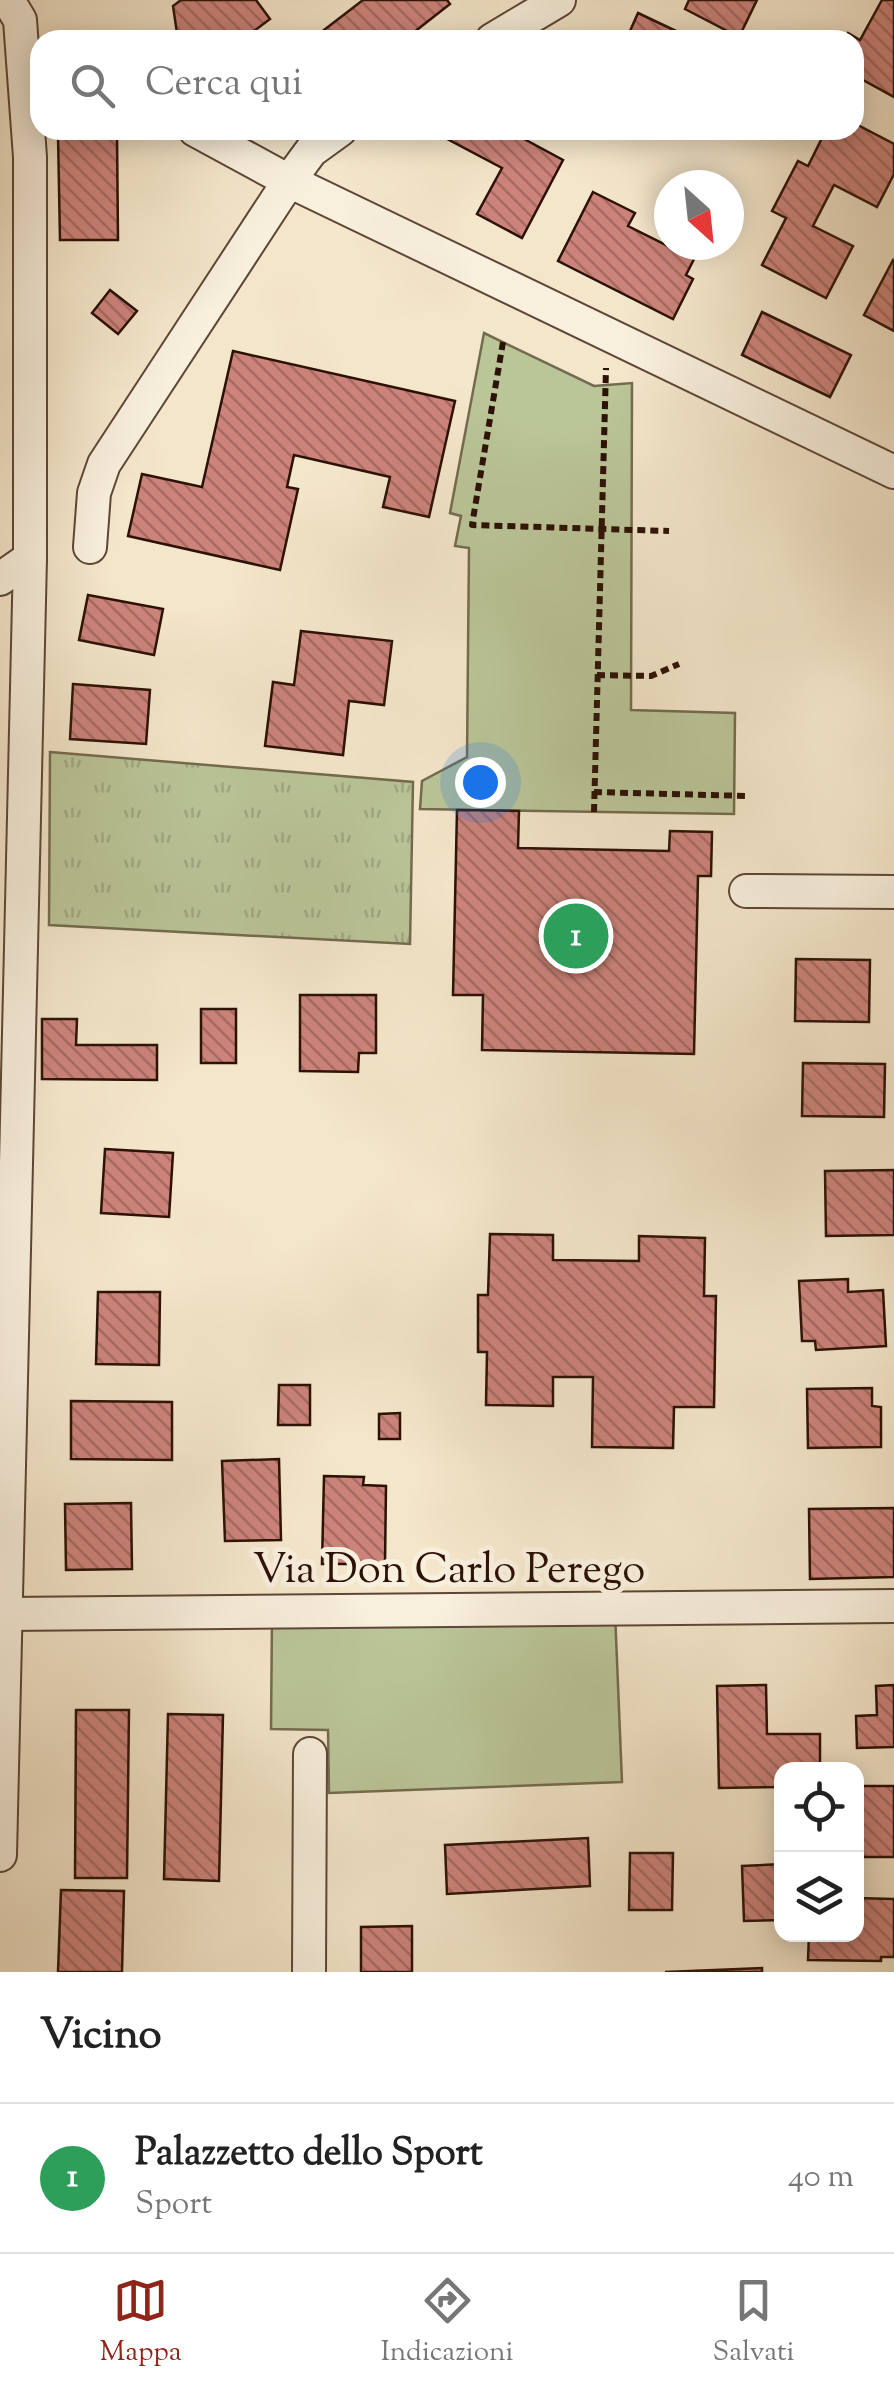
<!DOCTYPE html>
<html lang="it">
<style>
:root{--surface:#fff;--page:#f2f2f2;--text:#222;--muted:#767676;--line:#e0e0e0;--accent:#8f2418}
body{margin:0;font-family:"Sorts Mill Goudy",serif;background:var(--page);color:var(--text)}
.controls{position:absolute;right:30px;bottom:30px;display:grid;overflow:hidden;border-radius:20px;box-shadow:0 5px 25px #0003}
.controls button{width:90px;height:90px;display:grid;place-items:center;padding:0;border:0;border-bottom:2px solid var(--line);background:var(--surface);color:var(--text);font:50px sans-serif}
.compass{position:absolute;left:654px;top:170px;width:90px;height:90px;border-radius:50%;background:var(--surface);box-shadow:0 5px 25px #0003;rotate:153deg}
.you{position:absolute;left:480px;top:782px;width:35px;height:35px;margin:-25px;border:8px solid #fff;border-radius:50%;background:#1a73e8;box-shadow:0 0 0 15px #1a73e833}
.badge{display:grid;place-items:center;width:65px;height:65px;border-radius:50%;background:var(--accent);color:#fff;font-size:32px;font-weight:700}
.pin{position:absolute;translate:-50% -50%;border:5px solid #fff;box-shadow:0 2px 10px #0006}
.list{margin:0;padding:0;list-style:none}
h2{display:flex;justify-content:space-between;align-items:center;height:130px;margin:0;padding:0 40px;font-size:42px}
h2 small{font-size:32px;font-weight:400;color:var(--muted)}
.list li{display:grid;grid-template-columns:65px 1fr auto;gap:30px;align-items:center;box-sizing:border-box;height:150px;padding:0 40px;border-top:2px solid var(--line)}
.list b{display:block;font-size:38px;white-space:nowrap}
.list p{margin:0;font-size:32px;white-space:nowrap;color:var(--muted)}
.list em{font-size:32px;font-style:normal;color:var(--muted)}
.icon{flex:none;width:55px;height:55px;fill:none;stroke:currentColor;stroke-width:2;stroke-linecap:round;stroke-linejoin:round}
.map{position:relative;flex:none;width:894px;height:1972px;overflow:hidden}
.search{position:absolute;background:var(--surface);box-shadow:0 5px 25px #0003;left:30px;right:30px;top:30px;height:110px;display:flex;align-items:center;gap:25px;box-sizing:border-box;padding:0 35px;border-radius:30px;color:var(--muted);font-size:38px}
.sheet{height:280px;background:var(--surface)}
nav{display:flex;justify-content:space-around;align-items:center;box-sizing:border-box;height:140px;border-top:2px solid var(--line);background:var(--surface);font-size:28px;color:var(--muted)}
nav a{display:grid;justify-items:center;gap:5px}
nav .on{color:var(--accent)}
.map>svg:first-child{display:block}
</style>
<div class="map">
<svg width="894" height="1972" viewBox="0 0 894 1972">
<defs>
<pattern id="grass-tufts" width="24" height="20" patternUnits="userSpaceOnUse" patternTransform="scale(2.5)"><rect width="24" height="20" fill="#bac598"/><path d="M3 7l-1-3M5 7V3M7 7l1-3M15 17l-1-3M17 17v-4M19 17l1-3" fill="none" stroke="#a0a882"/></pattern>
<pattern id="building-back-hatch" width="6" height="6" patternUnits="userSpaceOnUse" patternTransform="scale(2.5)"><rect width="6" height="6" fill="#cc837b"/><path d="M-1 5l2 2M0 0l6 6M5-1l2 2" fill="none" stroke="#a66a63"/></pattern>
</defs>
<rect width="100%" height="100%" fill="#f4e6cb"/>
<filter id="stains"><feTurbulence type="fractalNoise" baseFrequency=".002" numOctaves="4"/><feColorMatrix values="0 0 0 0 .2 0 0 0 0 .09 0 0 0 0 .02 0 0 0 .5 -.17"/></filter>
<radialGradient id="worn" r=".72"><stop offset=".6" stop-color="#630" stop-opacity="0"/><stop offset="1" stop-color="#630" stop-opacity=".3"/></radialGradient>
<!-- grass -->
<polygon fill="url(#grass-tufts)" stroke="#736b4e" stroke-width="2.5" points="50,752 413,782 410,944 49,925"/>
<!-- park -->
<g fill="#bac598" stroke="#736b4e" stroke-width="2.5">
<polygon points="484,333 594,386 632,383 631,710 735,713 734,814 420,809 422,781 467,757 469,548 455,546 461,516 450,513"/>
<polygon points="615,1612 622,1782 329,1793 328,1730 271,1729 272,1617"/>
</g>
<!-- building -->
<g fill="url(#building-back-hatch)" stroke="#2c1105" stroke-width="2.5">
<polygon points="181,0 256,0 270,19 242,40 178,40 173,6"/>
<polygon points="363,0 447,0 450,4 404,40 311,40"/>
<polygon points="689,0 757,0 739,37 685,9"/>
<polygon points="882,0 894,0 894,97 854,75 854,40 844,40 848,33 860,40"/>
<polygon points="638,13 695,40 626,40"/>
<polygon points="854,123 894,144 894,174 877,207 834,185 813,226 853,246 826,298 762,265 786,218 772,211 798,161 808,166 826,130 854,130"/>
<polygon points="438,130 517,130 515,134 563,160 522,238 477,214 502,168 436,133"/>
<polygon points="117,134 118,240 60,240 58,135"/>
<polygon points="593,192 635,213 628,226 694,259 686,275 693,279 673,319 558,261"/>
<polygon points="893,260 894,261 894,331 864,315"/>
<polygon points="110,290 137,311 118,334 92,313"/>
<polygon points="762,312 851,355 830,397 742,355"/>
<polygon points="233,351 455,401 429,517 383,507 390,477 294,455 287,487 298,489 280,570 128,536 142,474 202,487"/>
<polygon points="88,595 163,609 154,655 79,640"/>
<polygon points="301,631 392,641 384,705 349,701 343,755 265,746 273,682 294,685"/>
<polygon points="73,684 150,690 146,744 70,739"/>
<polygon points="457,810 519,811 518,848 669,851 670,831 712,832 711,876 698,876 694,1054 482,1050 483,995 453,995"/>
<polygon points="796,959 870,960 869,1022 795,1021"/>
<polygon points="300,995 376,995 376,1053 359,1053 358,1072 300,1071"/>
<rect x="201" y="1009" width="35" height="54"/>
<polygon points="42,1019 77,1019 76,1045 157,1045 157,1080 42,1079"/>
<polygon points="803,1063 885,1064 884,1117 802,1116"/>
<polygon points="105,1149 173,1153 169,1217 101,1213"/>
<polygon points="894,1170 894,1235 826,1236 825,1171"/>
<polygon points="490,1234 553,1235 553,1260 639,1261 639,1236 705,1238 704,1296 716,1296 714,1407 674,1407 673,1448 592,1447 593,1377 553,1377 553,1406 486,1405 487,1352 478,1352 478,1295 488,1295"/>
<polygon points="848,1279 848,1292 883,1290 886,1346 816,1350 815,1341 802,1341 799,1281"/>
<polygon points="98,1292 160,1292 159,1365 96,1364"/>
<polygon points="279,1385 310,1385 310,1425 278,1425"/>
<polygon points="872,1388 872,1406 881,1407 881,1447 808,1448 807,1389"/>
<polygon points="71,1401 172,1402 172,1460 71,1459"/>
<polygon points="400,1413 400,1439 379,1439 379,1414"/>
<polygon points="279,1459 281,1540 225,1541 222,1461"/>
<polygon points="324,1476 364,1477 363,1485 386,1486 385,1564 322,1564"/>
<polygon points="131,1503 132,1569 66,1570 65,1504"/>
<polygon points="894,1508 894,1577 810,1579 809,1509"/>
<polygon points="766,1685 767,1734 820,1734 820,1770 782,1770 782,1787 719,1788 717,1686"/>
<polygon points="894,1685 894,1747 857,1748 856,1716 877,1715 876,1686"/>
<polygon points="76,1710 129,1710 127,1878 75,1878"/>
<polygon points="168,1714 223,1715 219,1881 164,1879"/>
<rect x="856" y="1786" width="38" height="71"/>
<polygon points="588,1838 590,1886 447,1894 445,1845"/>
<polygon points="630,1853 673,1853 672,1910 629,1910"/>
<polygon points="782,1864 782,1920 744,1921 742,1866"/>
<polygon points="61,1890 124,1891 122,1972 58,1972"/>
<polygon points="856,1898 894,1899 894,1957 881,1957 881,1961 808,1960 809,1934 856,1934"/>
<polygon points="412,1926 412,1972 361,1972 361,1927"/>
<polygon points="762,1968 762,1972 665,1972"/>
</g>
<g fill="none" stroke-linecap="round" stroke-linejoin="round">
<!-- street casing -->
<g stroke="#5e4636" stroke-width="36">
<g id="street">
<polyline points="492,40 559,0"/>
<polyline points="195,130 289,181 894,472"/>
<polyline points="90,547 94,493 104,464 289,181 311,151 340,130"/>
<polyline points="0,579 30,558"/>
<polyline points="746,891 894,892"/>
<polyline points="6,1614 894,1606"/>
<polyline points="0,1855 30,558 30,157 20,20 8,0"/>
<polyline points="309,1972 310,1754"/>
</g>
</g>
<!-- path -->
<g stroke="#2c1105" stroke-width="6" stroke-dasharray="8 5" stroke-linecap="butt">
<polyline points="503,342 472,525 669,531"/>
<polyline points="597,675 651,676 679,664"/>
<polyline points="594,792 748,796"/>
<polyline points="594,812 606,368"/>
</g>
<!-- street -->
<use href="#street" stroke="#f8efdd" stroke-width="32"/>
</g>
<g text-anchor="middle" stroke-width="10" stroke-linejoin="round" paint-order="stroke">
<!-- street labels -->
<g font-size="42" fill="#2c1105" stroke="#f8efdd">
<text x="449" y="1582">Via Don Carlo Perego</text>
</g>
</g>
<rect width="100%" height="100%" filter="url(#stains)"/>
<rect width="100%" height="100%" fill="url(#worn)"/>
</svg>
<div class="controls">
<button><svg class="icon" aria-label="locate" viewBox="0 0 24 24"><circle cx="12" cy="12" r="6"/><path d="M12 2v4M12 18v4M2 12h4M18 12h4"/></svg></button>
<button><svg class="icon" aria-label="layers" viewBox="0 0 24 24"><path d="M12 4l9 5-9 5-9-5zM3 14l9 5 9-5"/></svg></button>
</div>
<svg class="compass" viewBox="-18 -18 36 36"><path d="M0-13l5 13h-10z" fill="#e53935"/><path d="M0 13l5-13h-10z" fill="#767676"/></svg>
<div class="you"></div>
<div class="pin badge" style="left:576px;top:936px;background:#2e9e5b">1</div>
<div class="search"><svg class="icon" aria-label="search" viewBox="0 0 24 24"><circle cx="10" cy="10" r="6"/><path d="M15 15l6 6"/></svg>Cerca qui</div>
</div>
<section class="sheet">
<h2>Vicino<small></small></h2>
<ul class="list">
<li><span class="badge" style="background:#2e9e5b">1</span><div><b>Palazzetto dello Sport</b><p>Sport</p></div><em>40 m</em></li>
</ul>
</section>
<nav>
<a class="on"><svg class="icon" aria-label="map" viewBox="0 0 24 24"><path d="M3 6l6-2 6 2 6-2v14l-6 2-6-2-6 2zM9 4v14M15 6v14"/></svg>Mappa</a>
<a><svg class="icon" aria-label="directions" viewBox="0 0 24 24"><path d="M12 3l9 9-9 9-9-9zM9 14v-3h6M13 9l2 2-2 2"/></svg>Indicazioni</a>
<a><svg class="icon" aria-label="saved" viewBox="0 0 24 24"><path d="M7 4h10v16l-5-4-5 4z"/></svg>Salvati</a>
</nav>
